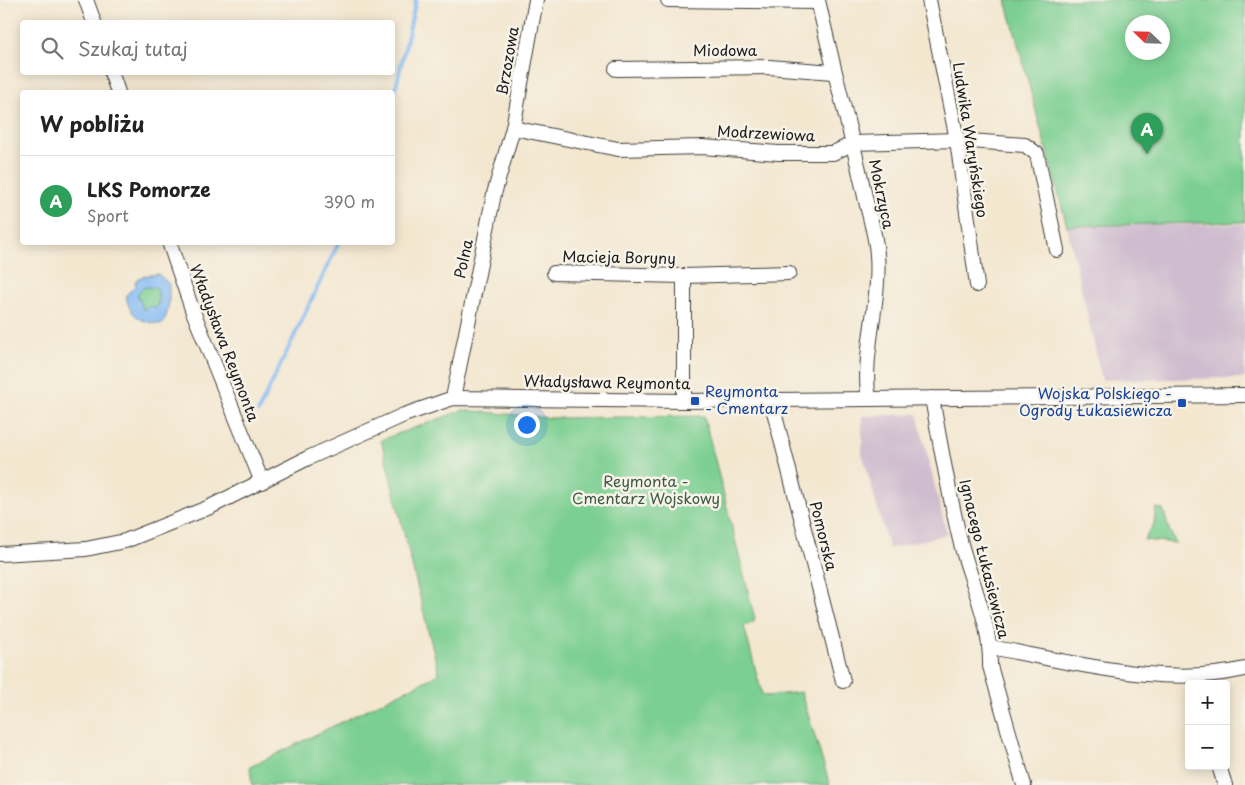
<!DOCTYPE html>
<html lang="pl">
<meta charset="utf-8">
<style>
:root{--surface:#fff;--page:#f6f6f6;--text:#222;--muted:#767676;--line:#e0e0e0;--accent:#d1495b}
body{margin:0;font-family:"Playpen Sans",sans-serif;background:var(--page);color:var(--text)}
.controls{position:absolute;right:15px;bottom:15px;display:grid;overflow:hidden;border-radius:5px;box-shadow:0 2px 12px #0003}
.controls button{width:45px;height:45px;display:grid;place-items:center;padding:0;border:0;border-bottom:1px solid var(--line);background:var(--surface);color:var(--text);font:25px sans-serif}
.compass{position:absolute;left:1125px;top:15px;width:45px;height:45px;border-radius:50%;background:var(--surface);box-shadow:0 2px 12px #0003;rotate:293deg}
.you{position:absolute;left:526px;top:424px;width:18px;height:18px;margin:-12px;border:4px solid #fff;border-radius:50%;background:#1a73e8;box-shadow:0 0 0 8px #1a73e833}
.badge{display:grid;place-items:center;width:32px;height:32px;border-radius:50%;background:var(--accent);color:#fff;font-size:16px;font-weight:700}
.pin{position:absolute;translate:-50% -41px;filter:drop-shadow(0 1px 2px #0008)}
.pin::after{content:'';position:absolute;top:26px;width:18px;height:15px;background:inherit;clip-path:polygon(0 0,100% 0,50% 100%)}
.list{margin:0;padding:0;list-style:none}
h2{display:flex;justify-content:space-between;align-items:center;height:65px;margin:0;padding:0 20px;font-size:21px}
h2 small{font-size:16px;font-weight:400;color:var(--muted)}
.list li{display:grid;grid-template-columns:32px 1fr auto;gap:15px;align-items:center;box-sizing:border-box;height:90px;padding:0 20px;border-top:1px solid var(--line)}
.list b{display:block;font-size:19px;white-space:nowrap}
.list p{margin:0;font-size:16px;white-space:nowrap;color:var(--muted)}
.list em{font-size:16px;font-style:normal;color:var(--muted)}
.icon{flex:none;width:28px;height:28px;fill:none;stroke:currentColor;stroke-width:2;stroke-linecap:round;stroke-linejoin:round}
.map{position:relative;flex:none;width:1245px;height:785px;overflow:hidden}
.search{position:absolute;background:var(--surface);box-shadow:0 2px 12px #0003;left:20px;top:20px;width:375px;height:55px;display:flex;align-items:center;gap:12px;box-sizing:border-box;padding:0 18px;border-radius:5px;color:var(--muted);font-size:19px}
.panel{position:absolute;background:var(--surface);box-shadow:0 2px 12px #0003;left:20px;top:90px;width:375px;height:155px;border-radius:5px}
.map>svg:first-child{display:block}
</style>
<div class="map">
<svg width="1245" height="785" viewBox="0 0 1245 785">
<rect width="100%" height="100%" fill="#f7f3e8"/>
<filter id="ink" filterUnits="userSpaceOnUse"><feTurbulence type="fractalNoise" baseFrequency=".02" numOctaves="2"/><feDisplacementMap in="SourceGraphic" scale="10" xChannelSelector="R" yChannelSelector="G"/><feConvolveMatrix kernelMatrix="1 2 1 2 8 2 1 2 1" color-interpolation-filters="sRGB"/></filter>
<filter id="wash" filterUnits="userSpaceOnUse"><feTurbulence type="fractalNoise" baseFrequency=".0096" numOctaves="4" result="noise"/><feDisplacementMap in="SourceGraphic" scale="20" xChannelSelector="R" yChannelSelector="G"/><feGaussianBlur stdDeviation="1.12" result="paint"/><feColorMatrix in="noise" values="0 0 0 0 0 0 0 0 0 0 0 0 0 0 0 0 0 1.4 0 .05"/><feComposite in="paint" operator="in"/></filter>
<g filter="url(#wash)">
<rect width="100%" height="100%" fill="#f3e7d0"/>
<!-- industrial -->
<g fill="#cfbdcf">
<polygon points="1245,224 1245,378 1102,380 1067,226"/>
<polygon points="917,414 947,534 889,549 862,453 862,416"/>
</g>
<!-- green -->
<g fill="#7bcf92" stroke="#4c7657" fill-rule="evenodd">
<path d="M1006,0H1245V222L1067,226ZM1132,22H1162V52H1132Z"/>
<polygon points="147,287 157,288 159,301 156,308 144,310 137,295 142,288"/>
<polygon points="463,410 551,418 704,416 755,619 753,623 744,626 762,694 766,696 801,692 830,785 252,785 250,767 439,674 381,440"/>
<polygon points="1156,508 1163,509 1169,530 1176,543 1144,540 1154,524"/>
</g>
<!-- water -->
<path fill="#84bbf4" stroke="#506c88" fill-rule="evenodd" d="M158,274L169,284C169,297 170,313 162,324C142,323 129,317 126,295L136,285L135,281L143,276ZM147,287L157,288L159,301L156,308L149,306L144,310L137,295L142,288Z"/>
<g fill="none" stroke-linecap="round" stroke-linejoin="round">
<!-- stream -->
<g stroke="#84bbf4" stroke-width="4">
<polyline points="392,104 416,0"/>
<polyline points="258,412 339,242"/>
</g>
</g>
</g>
<g filter="url(#ink)">
<g fill="none" stroke-linecap="round" stroke-linejoin="round">
<!-- minor casing -->
<g stroke="#3c3a37" stroke-width="16">
<g id="minor">
<polyline points="86,0 94,22"/>
<polyline points="668,0 818,2"/>
<path d="M818,0C832,65 850,128 864,192C868,213 876,234 877,255C881,301 861,357 869,399"/>
<polyline points="929,0 957,140 977,285"/>
<polyline points="616,69 769,67 833,72"/>
<polyline points="111,72 118,92"/>
<polyline points="513,128 618,149 703,147 778,153 833,153 854,143 957,140 1025,145 1037,154 1057,250"/>
<polyline points="169,242 192,309 262,482"/>
<polyline points="554,273 684,276 789,273"/>
<polyline points="684,276 684,401"/>
<polyline points="453,398 494,194 513,128 536,0"/>
<path d="M932,398C941,447 949,496 961,544C972,585 991,623 990,666L1024,785"/>
<polyline points="771,400 843,681"/>
<polyline points="0,554 86,549 125,541 210,507 308,458 404,415 453,398 684,401 1245,395"/>
<path d="M990,647C1072,662 1163,688 1245,669"/>
<polyline points="1219,766 1225,785"/>
</g>
</g>
<!-- minor -->
<use href="#minor" stroke="#fff" stroke-width="14"/>
</g>
</g>
<!-- markers -->
<g fill="#1a4fb4" stroke="#f7f3e8" stroke-width="2">
<rect x="690" y="396" width="10" height="10" rx="2.5"/>
<rect x="1177" y="398" width="10" height="10" rx="2.5"/>
</g>
<g text-anchor="middle" stroke-width="5" stroke-linejoin="round" paint-order="stroke">
<!-- street labels -->
<g font-size="15" fill="#1c1c1c" stroke="#f7f3e8">
<text x="725" y="56">Miodowa</text>
<text transform="translate(508 61) rotate(-80)" y="5">Brzozowa</text>
<text transform="translate(766 134) rotate(3)" y="5">Modrzewiowa</text>
<text transform="translate(970 140) rotate(81)" y="5">Ludwika Waryńskiego</text>
<text transform="translate(881 194) rotate(78)" y="5">Mokrzyca</text>
<text transform="translate(619 258) rotate(1)" y="5">Macieja Boryny</text>
<text transform="translate(464 259) rotate(-78)" y="5">Polna</text>
<text transform="translate(224 343) rotate(69)" y="5">Władysława Reymonta</text>
<text transform="translate(607 383) rotate(1)" y="5">Władysława Reymonta</text>
<text transform="translate(823 536) rotate(76)" y="5">Pomorska</text>
<text transform="translate(984 559) rotate(76)" y="5">Ignacego Łukasiewicza</text>
</g>
<!-- transit labels -->
<g font-size="15" fill="#164399" stroke="#f7f3e8" text-anchor="start">
<text x="705" y="397">Reymonta<tspan x="705" dy="17">- Cmentarz</tspan></text>
<text x="1172" y="399" text-anchor="end">Wojska Polskiego -<tspan x="1172" dy="17">Ogrody Łukasiewicza</tspan></text>
</g>
<!-- park labels -->
<g font-size="15" fill="#3d5b45" stroke="#f7f3e8">
<text x="646" y="487">Reymonta -<tspan x="646" dy="17">Cmentarz Wojskowy</tspan></text>
</g>
</g>
</svg>
<div class="controls">
<button>+</button>
<button>−</button>
</div>
<svg class="compass" viewBox="-18 -18 36 36"><path d="M0-13l5 13h-10z" fill="#e53935"/><path d="M0 13l5-13h-10z" fill="#767676"/></svg>
<div class="you"></div>
<div class="pin badge" style="left:1147px;top:154px;background:#2e9e5b">A</div>
<div class="search"><svg class="icon" aria-label="search" viewBox="0 0 24 24"><circle cx="10" cy="10" r="6"/><path d="M15 15l6 6"/></svg>Szukaj tutaj</div>
<section class="panel">
<h2>W pobliżu<small></small></h2>
<ul class="list">
<li><span class="badge" style="background:#2e9e5b">A</span><div><b>LKS Pomorze</b><p>Sport</p></div><em>390 m</em></li>
</ul>
</section>
</div>
